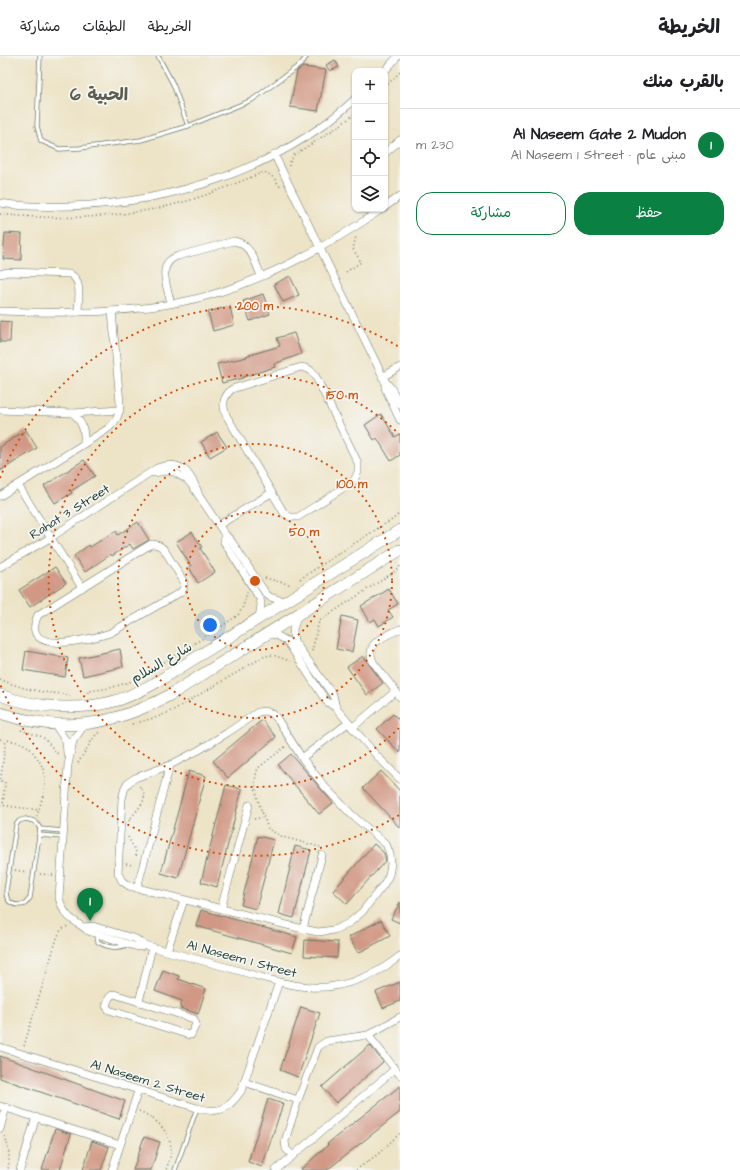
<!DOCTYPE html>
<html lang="ar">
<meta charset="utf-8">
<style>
:root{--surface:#fff;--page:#f2f2f2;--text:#202124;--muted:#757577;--line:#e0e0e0;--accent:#0b8043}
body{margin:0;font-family:"Architects Daughter","Playpen Sans Arabic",sans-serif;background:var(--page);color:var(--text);direction:rtl}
.controls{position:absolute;right:12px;top:12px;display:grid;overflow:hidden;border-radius:8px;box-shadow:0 1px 3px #0004}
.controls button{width:36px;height:36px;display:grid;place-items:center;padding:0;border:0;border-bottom:1px solid var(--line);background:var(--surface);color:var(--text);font:20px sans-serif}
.you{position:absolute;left:210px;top:569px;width:14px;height:14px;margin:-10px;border:3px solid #fff;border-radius:50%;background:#1a73e8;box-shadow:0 0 0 6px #1a73e833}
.badge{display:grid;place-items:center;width:26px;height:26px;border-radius:50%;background:var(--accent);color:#fff;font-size:13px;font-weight:700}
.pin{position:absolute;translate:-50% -33px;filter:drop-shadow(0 1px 2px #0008)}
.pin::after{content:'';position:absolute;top:21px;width:14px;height:12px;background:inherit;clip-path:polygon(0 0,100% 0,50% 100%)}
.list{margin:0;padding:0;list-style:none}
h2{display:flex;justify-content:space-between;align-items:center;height:52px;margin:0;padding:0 16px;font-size:17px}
h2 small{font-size:13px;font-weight:400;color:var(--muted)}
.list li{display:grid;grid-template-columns:26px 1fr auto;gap:12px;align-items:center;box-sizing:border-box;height:72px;padding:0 16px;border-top:1px solid var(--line)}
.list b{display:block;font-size:15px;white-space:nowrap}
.list p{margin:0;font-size:13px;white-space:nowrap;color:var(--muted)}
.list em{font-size:13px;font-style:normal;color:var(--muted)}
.actions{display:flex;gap:8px;padding:12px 16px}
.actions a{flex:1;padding:9px 0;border:1px solid var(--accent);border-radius:16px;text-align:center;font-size:14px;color:var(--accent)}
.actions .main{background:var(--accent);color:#fff}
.icon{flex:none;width:22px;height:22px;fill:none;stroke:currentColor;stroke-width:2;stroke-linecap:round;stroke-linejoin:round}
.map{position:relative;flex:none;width:400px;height:1114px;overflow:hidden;direction:ltr}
header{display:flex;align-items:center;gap:24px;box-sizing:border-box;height:56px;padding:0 20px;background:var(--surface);border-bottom:1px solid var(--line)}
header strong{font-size:19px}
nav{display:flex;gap:22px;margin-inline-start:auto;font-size:14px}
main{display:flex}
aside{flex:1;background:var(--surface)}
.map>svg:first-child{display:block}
</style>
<header>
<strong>الخريطة</strong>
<nav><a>الخريطة</a><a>الطبقات</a><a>مشاركة</a></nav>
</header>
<main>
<aside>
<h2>بالقرب منك<small></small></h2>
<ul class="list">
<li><span class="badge">1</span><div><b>Al Naseem Gate 2 Mudon</b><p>مبنى عام · Al Naseem 1 Street</p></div><em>230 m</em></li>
</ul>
<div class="actions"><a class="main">حفظ</a><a>مشاركة</a></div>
</aside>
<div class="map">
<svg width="400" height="1114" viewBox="0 0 400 1114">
<rect width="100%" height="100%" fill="#f6f6f2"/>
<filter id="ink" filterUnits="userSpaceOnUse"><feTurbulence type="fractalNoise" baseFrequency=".025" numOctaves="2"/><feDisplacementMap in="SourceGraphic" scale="8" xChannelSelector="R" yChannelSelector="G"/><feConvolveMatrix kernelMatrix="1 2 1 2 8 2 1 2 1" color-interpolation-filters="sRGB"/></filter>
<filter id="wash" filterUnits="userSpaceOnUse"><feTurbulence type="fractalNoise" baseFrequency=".012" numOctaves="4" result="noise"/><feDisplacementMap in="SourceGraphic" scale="16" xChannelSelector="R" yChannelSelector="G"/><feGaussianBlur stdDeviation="0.9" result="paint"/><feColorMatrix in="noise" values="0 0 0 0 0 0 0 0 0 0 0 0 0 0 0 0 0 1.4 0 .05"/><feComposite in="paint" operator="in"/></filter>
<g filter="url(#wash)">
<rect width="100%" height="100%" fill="#ede3c6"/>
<g id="blocks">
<!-- building -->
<g fill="#d19885">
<polygon points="335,4 339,11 330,15 326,9"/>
<polygon points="303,11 326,14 318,55 290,51 297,15"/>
<polygon points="5,177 22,178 21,204 3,203"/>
<polygon points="290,220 299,239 283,246 274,228"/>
<polygon points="263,238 270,258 250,265 243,245"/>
<polygon points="230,250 234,269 213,275 208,256"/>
<polygon points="0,265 11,266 10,286 0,286"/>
<polygon points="294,277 301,298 274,308 275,311 243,321 243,322 222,327 217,308 247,301 246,300 280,290 277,282"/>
<polygon points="381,358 395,381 400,378 400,399 391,405 377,382 374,384 365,369"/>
<polygon points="26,374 37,392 0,415 0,391"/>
<polygon points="217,376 227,391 210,401 201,386"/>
<polygon points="84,404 95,420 71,435 72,437 55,447 44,430"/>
<polygon points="138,466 149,484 133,493 130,488 112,500 111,498 85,516 74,500 89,489 90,491 116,475 118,479"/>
<polygon points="192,476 202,491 200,492 215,516 198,527 189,511 191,510 176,486"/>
<polygon points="55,511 66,527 30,551 19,534"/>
<polygon points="389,533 398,548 388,554 393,561 379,570 375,563 370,566 361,550"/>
<polygon points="342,560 358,564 352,596 336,593"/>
<polygon points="120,593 123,611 83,620 79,602"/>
<polygon points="26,595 68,602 65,621 23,614"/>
<polygon points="363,600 383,627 367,639 347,611"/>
<polygon points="393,658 400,665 400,697 377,673"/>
<polygon points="262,664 276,681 228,722 213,705"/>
<polygon points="291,698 333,747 319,758 278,709"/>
<polygon points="189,715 206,720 178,822 161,817"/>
<polygon points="381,715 400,735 400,772 363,732"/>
<polygon points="226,729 242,733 217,831 201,826"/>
<polygon points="258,780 274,784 256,853 241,849"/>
<polygon points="374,788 384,797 386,804 347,848 333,835"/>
<polygon points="295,790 311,794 294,862 279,858"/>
<polygon points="400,846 400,867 391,863"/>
<polygon points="201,854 297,881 292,897 196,870"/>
<polygon points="381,864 390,880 358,897 349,881"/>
<polygon points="305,884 338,886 337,902 304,900"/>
<polygon points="163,914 179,920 178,923 206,933 198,958 180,952 182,945 155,935"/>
<polygon points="400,926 400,945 383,952 376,936"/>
<polygon points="301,951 320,957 298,1021 280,1014"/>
<polygon points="370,989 383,1006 336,1047 322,1031"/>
<polygon points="0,1000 125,1045 119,1063 0,1022"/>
<polygon points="400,1030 400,1056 327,1114 300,1114 328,1089 327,1088"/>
<polygon points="268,1043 283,1048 262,1111 248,1106"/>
<polygon points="55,1073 71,1078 60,1114 42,1114"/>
<polygon points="144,1081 160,1086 151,1114 133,1114"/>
<polygon points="92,1085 109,1091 101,1114 83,1114"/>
</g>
</g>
</g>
<g filter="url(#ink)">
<use href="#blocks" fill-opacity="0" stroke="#677767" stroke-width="1"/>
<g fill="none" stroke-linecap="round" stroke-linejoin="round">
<!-- lane casing -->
<g stroke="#677767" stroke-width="5">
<g id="lane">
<polyline points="40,0 37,70 41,85 59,93 80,92 141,84 188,70 252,44 301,8 307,0"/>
<polyline points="158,0 173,28 188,70"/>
<path d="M25,763C32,764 37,765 40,773L30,842L25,848C14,851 6,847 6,835L16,769L19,765Z"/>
<polyline points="40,773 63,775"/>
<polyline points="39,779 63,781"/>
<path d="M96,878L98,886C107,891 118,893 127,889"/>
<polyline points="175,1114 197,1052"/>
</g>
</g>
<!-- street casing -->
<g stroke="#677767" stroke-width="8">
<g id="street">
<polyline points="385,15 398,0"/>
<polyline points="385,97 400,84"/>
<polyline points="274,98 385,325 391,332 400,348"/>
<path d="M0,147C23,151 46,151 70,150C171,147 280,113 355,43"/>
<polyline points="385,151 400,140"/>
<path d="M0,218L8,216L70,218C83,225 78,243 78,256"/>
<path d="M171,247C167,230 156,207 178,200L234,185C251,188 255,206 261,220"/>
<path d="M0,255C72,258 151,258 220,236C278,218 332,187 382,153"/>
<path d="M301,311C308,312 312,314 316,321L358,407V416L354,425L298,461H290L284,457L226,359C222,348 223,341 232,333Z"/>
<polyline points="382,321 400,311"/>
<polyline points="385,325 385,332 400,364"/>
<polyline points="0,354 73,357 120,354"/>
<path d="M73,357C82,366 85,374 84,387"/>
<polyline points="153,417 167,415 174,416 186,423 191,428 224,477 232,486 266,538 270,541 286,546"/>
<polyline points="18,429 82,532"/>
<path d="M0,440L106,374C116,367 120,359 120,347L112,255"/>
<polyline points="219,469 271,437"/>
<polyline points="224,477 224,486 260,543 261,548 259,563"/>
<path d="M151,488C158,488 162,490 165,495L184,526V531L181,536L110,577C92,583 18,602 38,559Z"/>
<path d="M0,511L50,482L157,412C181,403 190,416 198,436"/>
<polyline points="298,559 293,573 294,585 333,639 336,652"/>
<path d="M400,573C386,580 364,586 373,606L400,641"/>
<polyline points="267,577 276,579 287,585 326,645 336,652 376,699 400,723"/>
<polygon points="265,655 273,658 278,664 302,702 325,731 352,759 386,788 390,798 391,808 389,819 384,828 362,856 349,867 334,874 318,876 303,873 129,830 122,825 118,817 122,743 125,731 129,726 135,722 170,709 199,694 227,677 258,656"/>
<path d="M85,668L73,685L68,709L59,842C66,865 73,862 88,875L134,890L141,891L144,889"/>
<polyline points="55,669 66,685 67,697"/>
<polyline points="352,672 396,635"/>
<polyline points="302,702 348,667"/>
<polyline points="137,832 170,709"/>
<polyline points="221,853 249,749"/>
<path d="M84,871L93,870L136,883L144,889C174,897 203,905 233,913C262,921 303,936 334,930C359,926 380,916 400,900"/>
<polyline points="303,873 322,799"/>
<polyline points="167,895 184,844"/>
<path d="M114,938L194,963L196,968L191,979H189L109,954L106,950C108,945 108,940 114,938Z"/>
<polyline points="139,946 152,891"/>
<polyline points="368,979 400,1019"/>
<path d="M0,991L197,1052C219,1058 228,1054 241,1035L279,926"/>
<polyline points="244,1026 298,1044"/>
<polyline points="0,1050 120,1089"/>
<polyline points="0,1073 6,1051"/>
<polyline points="293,1100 286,1093 285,1085 298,1044 318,991 327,985 368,979 400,961"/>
<polyline points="20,1114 36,1061"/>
<polyline points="112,1114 138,1035"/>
<polyline points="276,1114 395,1013"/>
</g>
</g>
<!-- secondary casing -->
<g stroke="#677767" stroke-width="12">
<g id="secondary">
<path d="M0,639C35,652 79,655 115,645C130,641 144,633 157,626L400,474"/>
<path d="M0,657C64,678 112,670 170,639L400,494"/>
</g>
</g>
<!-- path -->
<g stroke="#677767" stroke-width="1.5" stroke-dasharray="1 3" stroke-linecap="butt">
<polyline points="385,31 400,16"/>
<polyline points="289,110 290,106 294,99 339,70 355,58"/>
<path d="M0,158C61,165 128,162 187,145C214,137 239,126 264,116C273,119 276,125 281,132"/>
<polyline points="346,216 361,206 353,193 356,180"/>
<polyline points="397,507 400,511"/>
<polyline points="265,522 292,529"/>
<polyline points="300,523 375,474 392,464 400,457"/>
<polyline points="312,595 319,565 400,512"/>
<path d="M0,623C17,631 33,635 52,637C59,638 64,637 70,640"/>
<polyline points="85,640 89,635 110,632 135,624 213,576 238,559 243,551 247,536"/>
<polyline points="132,668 158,661 175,653 265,600 273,599 290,605"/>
<polyline points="21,674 43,681 58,698"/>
<path d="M0,683C7,684 15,685 21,687C27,689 32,694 35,699C52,721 44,735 37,760"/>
<path d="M285,691L258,712C250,732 262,754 268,773L283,781L320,791"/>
<polyline points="78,707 94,681 99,676"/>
<polyline points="1,725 3,725 5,727 3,749"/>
<polyline points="0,727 6,684"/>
<polyline points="0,749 39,754"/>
<polyline points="254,763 264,761"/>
<path d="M129,765C135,754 154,742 138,729"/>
<polyline points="128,781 136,796 136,802"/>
<polyline points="126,808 134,809"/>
<polyline points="15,814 27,816"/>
<polyline points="40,818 53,819"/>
<polyline points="24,990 57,882 61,874 68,870"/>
<path d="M139,1055C155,1062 169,1074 171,1092C172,1098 168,1108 166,1114"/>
<path d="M5,1080C9,1092 10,1101 8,1114"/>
<polyline points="356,1114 378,1098 400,1077"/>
</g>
<!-- lane -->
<use href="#lane" stroke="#fff" stroke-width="3.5"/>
<!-- street -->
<use href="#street" stroke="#fff" stroke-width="7"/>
<!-- secondary -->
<use href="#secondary" stroke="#fff" stroke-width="11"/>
</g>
</g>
<!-- distance rings -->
<g fill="none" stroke="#d45610" stroke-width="2" stroke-dasharray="2 4">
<circle cx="255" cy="525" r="69"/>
<circle cx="255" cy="525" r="137"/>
<path d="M399 672A206 206 0 1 1 399 378"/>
<path d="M399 759A275 275 0 0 1 0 628M0 422A275 275 0 0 1 399 291"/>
</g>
<g text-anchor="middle" stroke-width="3.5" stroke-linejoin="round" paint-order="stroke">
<!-- street labels -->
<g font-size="13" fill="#1f3d34" stroke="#f6f6f2">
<text transform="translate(69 455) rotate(-32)" y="5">Rahat 3 Street</text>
<text transform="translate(161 606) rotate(-30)" y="5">شارع السلام</text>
<text transform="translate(242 902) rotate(15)" y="5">Al Naseem 1 Street</text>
<text transform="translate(148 1024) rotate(17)" y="5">Al Naseem 2 Street</text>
</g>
<!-- district labels -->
<g font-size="17" font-weight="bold" fill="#5d5d50" stroke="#f6f6f2">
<text x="99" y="44">الحبية 6</text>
</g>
</g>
<circle cx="255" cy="525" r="6" fill="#d45610" stroke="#f6f6f2" stroke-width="2"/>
<g font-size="12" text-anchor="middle" font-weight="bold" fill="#d45610" stroke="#f6f6f2" stroke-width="3.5" stroke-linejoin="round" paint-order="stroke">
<text x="255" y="254">200 m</text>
<text x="342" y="343">150 m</text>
<text x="352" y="432">100 m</text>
<text x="304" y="480">50 m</text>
</g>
</svg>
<div class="controls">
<button>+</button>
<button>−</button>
<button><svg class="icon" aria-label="locate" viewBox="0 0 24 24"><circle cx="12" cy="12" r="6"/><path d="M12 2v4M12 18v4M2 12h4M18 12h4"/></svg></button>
<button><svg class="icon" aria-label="layers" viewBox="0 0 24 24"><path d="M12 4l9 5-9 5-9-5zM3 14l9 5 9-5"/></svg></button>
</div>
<div class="you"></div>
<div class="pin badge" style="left:90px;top:865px">1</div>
</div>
</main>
